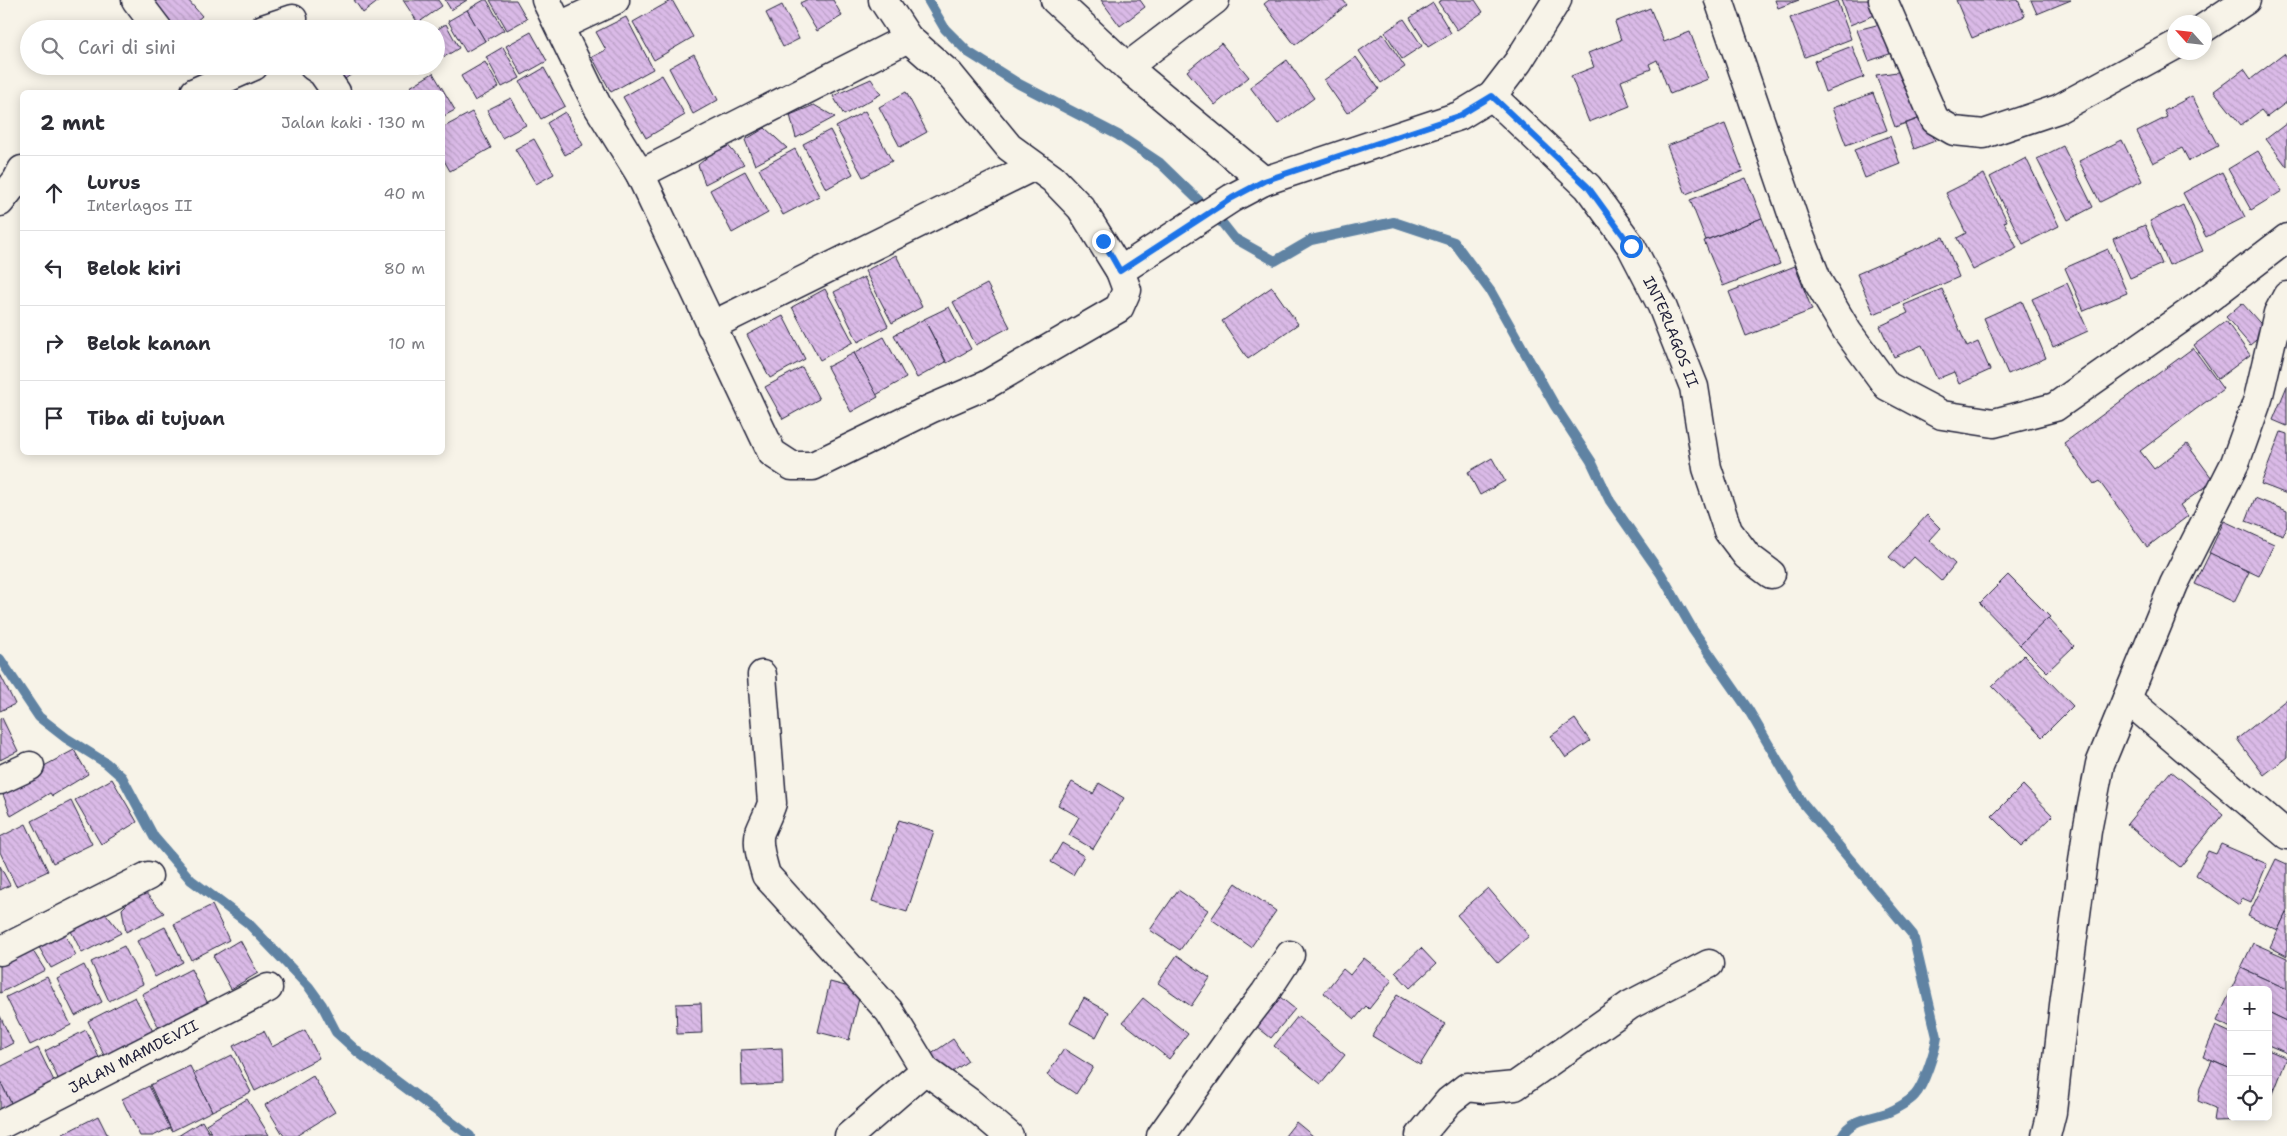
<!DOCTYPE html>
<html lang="id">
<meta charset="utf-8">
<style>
:root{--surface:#fff;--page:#f2f2f3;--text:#2b2b33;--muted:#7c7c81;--line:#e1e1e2}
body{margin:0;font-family:"Shantell Sans",sans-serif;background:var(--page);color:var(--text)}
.controls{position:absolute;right:15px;bottom:15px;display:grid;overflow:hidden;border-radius:8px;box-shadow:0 2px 12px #0003}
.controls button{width:45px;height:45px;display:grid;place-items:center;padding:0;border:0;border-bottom:1px solid var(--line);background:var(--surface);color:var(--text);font:25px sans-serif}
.compass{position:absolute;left:2167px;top:15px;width:45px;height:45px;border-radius:50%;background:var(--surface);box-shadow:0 2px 12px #0003;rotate:297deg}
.stop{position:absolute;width:15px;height:15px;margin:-11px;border:4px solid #1a73e8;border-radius:50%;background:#fff}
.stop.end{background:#1a73e8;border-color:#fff;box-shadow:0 1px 5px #0008}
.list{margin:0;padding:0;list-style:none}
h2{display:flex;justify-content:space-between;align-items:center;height:65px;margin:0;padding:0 20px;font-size:21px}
h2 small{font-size:16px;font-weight:400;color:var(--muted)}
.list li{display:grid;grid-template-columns:32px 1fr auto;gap:15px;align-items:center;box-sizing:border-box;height:75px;padding:0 20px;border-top:1px solid var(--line)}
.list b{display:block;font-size:19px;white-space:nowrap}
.list p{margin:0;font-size:16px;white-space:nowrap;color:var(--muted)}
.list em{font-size:16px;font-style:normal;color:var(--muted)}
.icon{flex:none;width:28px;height:28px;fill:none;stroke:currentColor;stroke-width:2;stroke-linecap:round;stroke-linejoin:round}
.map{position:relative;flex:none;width:2287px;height:1136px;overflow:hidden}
.search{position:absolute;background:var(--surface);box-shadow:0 2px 12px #0003;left:20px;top:20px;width:425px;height:55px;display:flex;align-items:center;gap:12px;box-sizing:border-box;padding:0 18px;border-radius:28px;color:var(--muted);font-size:19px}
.panel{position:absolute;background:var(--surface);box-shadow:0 2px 12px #0003;left:20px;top:90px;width:425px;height:365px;border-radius:8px}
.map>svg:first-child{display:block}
</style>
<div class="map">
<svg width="2287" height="1136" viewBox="0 0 2287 1136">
<defs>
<pattern id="building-back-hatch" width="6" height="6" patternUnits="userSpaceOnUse" patternTransform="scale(1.25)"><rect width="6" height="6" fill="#dabae7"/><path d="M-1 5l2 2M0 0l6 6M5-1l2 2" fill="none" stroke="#bba0c7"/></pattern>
</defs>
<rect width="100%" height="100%" fill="#f7f3e8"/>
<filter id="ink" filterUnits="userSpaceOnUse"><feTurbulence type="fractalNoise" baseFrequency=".02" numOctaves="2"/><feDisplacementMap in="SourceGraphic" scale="10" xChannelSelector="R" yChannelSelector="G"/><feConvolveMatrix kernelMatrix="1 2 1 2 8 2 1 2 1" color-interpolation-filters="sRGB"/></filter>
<g filter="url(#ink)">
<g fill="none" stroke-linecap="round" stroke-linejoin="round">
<!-- stream -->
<g stroke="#6083a3" stroke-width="10">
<path d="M928,0L945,29L968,52L1019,84L1118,135L1160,163L1223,224L1234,238L1275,261L1311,240L1394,222L1454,242L1491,292L1555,406L1591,461L1610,501L1661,574L1693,630L1748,709L1802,802L1913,935L1937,1037C1935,1051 1924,1085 1915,1095C1910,1101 1896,1109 1889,1112C1872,1119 1851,1118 1842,1136"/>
<polyline points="0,659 39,717 66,738 106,763 122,777 154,837 191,880 248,923 309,987 322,1005 336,1032 359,1053 470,1136"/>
</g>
</g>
<!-- building -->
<g fill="url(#building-back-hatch)" stroke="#22223b">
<polygon points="147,0 188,0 202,16 187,29 171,29"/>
<polygon points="354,0 380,0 363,13"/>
<polygon points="403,0 438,0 442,6 418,23"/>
<polygon points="445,0 467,0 451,10"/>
<polygon points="484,0 487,0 504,30 485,41 467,10"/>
<polygon points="490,0 516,0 527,19 507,30"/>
<polygon points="672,0 693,37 654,60 633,22"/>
<polygon points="806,0 833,0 842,16 817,31 800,3"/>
<polygon points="1101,0 1140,0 1145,7 1120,26"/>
<polygon points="1269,0 1343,0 1347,5 1295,45 1264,4"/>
<polygon points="1442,0 1475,0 1483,12 1457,30 1438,2"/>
<polygon points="1775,0 1799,0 1778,8"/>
<polygon points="1841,0 1880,0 1882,12 1850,25"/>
<polygon points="1956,0 2018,0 2025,16 1972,38"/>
<polygon points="2031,0 2071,0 2037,14"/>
<polygon points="1837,1 1851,39 1805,57 1790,18"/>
<polygon points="1433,3 1451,33 1428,47 1410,18"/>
<polygon points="782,5 799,39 783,47 766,13"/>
<polygon points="1650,8 1664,42 1690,32 1708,79 1670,94 1657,60 1649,64 1651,69 1621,81 1630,106 1589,122 1571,76 1594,67 1588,53 1621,40 1615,22"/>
<polygon points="467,10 485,41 466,52 448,21"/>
<polygon points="626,17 653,69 611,92 592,57 606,50 596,32"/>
<polygon points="1404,19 1422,46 1402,59 1385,32"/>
<polygon points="1888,22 1898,51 1869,61 1857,30"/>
<polygon points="446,24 459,48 444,57 436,42 436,30"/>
<polygon points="531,32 547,61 522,75 506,46"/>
<polygon points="1383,34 1405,67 1381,83 1359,51"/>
<polygon points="1221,43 1249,77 1215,105 1187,71"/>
<polygon points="1852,46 1864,77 1825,92 1814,61"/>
<polygon points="503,47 520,78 502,87 486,57"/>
<polygon points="694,54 718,100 693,114 669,68"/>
<polygon points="2284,54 2287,58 2287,102 2267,117 2261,110 2241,125 2214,91 2244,69 2251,79"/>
<polygon points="1356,57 1379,89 1347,113 1324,80"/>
<polygon points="1287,60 1314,98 1278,124 1250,87"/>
<polygon points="485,62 499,87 475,101 461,76"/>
<polygon points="335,66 363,66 345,79"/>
<polygon points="544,68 565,106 541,119 520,82"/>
<polygon points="1904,71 1926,116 1895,127 1876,75"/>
<polygon points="433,73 455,110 442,117 442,92 413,92 410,87"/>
<polygon points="662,75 685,115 646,138 623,97"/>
<polygon points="871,79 881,94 844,115 833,96"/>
<polygon points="906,92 927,132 900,147 879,107"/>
<polygon points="1873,93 1887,130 1846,145 1832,108"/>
<polygon points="2192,96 2218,146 2189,161 2182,148 2153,163 2137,132 2167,117 2164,111"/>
<polygon points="511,98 526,125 502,138 487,110"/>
<polygon points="814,105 835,117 796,138 790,115"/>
<polygon points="865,111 892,161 863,177 836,127"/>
<polygon points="472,112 491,148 450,171 442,157 442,128"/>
<polygon points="565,112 583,145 565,155 547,123"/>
<polygon points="1926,116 1935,141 1914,149 1905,124"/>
<polygon points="2287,123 2287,167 2266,139"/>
<polygon points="1725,124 1743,171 1686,194 1667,146"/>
<polygon points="765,128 787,148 755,165 745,140"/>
<polygon points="830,130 853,174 826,189 803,144"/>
<polygon points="1890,136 1900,164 1865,178 1854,150"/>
<polygon points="534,139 554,174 536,184 515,149"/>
<polygon points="2122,140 2142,181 2100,202 2079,161"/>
<polygon points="725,142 744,164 705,184 698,165"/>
<polygon points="2063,146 2093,207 2068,220 2037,159"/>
<polygon points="795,149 819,196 783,215 759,169"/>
<polygon points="2258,151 2282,191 2251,210 2228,169"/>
<polygon points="2026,158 2059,226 2023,244 1990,177"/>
<polygon points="745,171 768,213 732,233 710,190"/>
<polygon points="2222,172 2245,217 2206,237 2183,193"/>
<polygon points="1984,174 2007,221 2004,222 2017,248 1973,270 1957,238 1966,233 1946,193"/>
<polygon points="1746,178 1762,218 1706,240 1690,200"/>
<polygon points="2183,205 2203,251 2169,265 2150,221"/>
<polygon points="1762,218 1780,264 1723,286 1704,241"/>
<polygon points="2145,225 2162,264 2130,278 2113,239"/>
<polygon points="1943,237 1959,277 1874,314 1857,274"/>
<polygon points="2108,249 2127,293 2084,311 2065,268"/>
<polygon points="896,255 922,307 892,323 865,271"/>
<polygon points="1795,266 1812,310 1746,336 1729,292"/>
<polygon points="864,277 888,326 858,342 834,292"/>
<polygon points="2067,283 2088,331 2053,347 2032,299"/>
<polygon points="987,284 1010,327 976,345 953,302"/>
<polygon points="1272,287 1298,324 1248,359 1222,321"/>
<polygon points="825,289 853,342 820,360 792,307"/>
<polygon points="1942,289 1967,347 1978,342 1990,370 1959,384 1954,372 1937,379 1922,345 1894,357 1880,326 1908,313 1904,305"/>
<polygon points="2022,301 2046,358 2008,374 1984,318"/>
<polygon points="2242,303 2267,331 2250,345 2226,317"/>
<polygon points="949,307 971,349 947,363 924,319"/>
<polygon points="783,316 805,359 770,378 747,335"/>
<polygon points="924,319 946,362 917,378 894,335"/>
<polygon points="2226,321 2250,355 2218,379 2194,345"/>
<polygon points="884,337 906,378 876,395 854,353"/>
<polygon points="2193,348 2223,389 2140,451 2154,469 2187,444 2214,481 2180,505 2188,516 2147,547 2099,481 2094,484 2064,443"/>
<polygon points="854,353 878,397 851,412 827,367"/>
<polygon points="802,367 819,399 783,419 765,387"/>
<polygon points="2287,386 2287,426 2273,420"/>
<polygon points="2281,432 2287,434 2287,494 2261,484"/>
<polygon points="1492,458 1505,481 1480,495 1468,472"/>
<polygon points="2255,498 2287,511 2287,526 2283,535 2246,521"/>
<polygon points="1927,515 1940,528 1929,540 1955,564 1941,581 1914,557 1903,569 1889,557"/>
<polygon points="2224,521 2274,544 2259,576 2209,553"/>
<polygon points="2210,553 2249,572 2234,602 2195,584"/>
<polygon points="2008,575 2050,617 2020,645 1980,603"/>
<polygon points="2048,618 2074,646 2047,672 2020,645"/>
<polygon points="2024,655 2073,706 2042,737 1992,686"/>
<polygon points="0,674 15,704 0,711"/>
<polygon points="2287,699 2287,757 2264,775 2237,739"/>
<polygon points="2,718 18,751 0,760 0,719"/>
<polygon points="1575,719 1590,741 1566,758 1551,736"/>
<polygon points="74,750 88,774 52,796 50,793 11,816 1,789"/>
<polygon points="2171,771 2223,814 2180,867 2127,824"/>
<polygon points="112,779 137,822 101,844 75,800"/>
<polygon points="1072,782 1093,794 1099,783 1124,798 1093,849 1069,835 1079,817 1058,805"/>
<polygon points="2023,785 2053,816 2022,846 1992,816"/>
<polygon points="71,801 92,844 53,863 32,821"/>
<polygon points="899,820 934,831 907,912 872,901"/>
<polygon points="26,824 48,871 16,886 0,852 0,837"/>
<polygon points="1062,843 1084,856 1073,875 1051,862"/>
<polygon points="2221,844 2267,864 2251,902 2242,898 2239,905 2196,875 2208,851 2216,854"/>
<polygon points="2276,859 2287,864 2287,911 2278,930 2248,916"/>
<polygon points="0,866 10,885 0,890"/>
<polygon points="1236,883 1276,911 1251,947 1211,919"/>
<polygon points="1488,888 1529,936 1498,963 1457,915"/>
<polygon points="142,889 164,913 126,932 122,909"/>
<polygon points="1178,890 1208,910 1180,950 1150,930"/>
<polygon points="99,905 121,933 82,953 67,923"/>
<polygon points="212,905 229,940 191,960 174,924"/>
<polygon points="2286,913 2287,914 2287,956 2270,947"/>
<polygon points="59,925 76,955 51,968 36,942"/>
<polygon points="165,927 183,962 155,977 137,941"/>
<polygon points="26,940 45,970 0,993 0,953"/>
<polygon points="240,940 258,973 231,989 213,956"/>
<polygon points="2253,943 2287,958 2287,989 2241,968"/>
<polygon points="124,946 143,984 109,1001 91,962"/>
<polygon points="1421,948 1436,964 1410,988 1395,972"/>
<polygon points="1177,955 1210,978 1191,1006 1158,983"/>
<polygon points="1364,958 1392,980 1369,1009 1366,1006 1355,1019 1324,993 1343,969 1350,975"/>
<polygon points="84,965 102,1002 75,1016 57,979"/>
<polygon points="2241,968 2287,989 2287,1021 2268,1012 2268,990 2231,990"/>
<polygon points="191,969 212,1012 163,1036 142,994"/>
<polygon points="47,977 71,1025 30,1045 6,997"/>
<polygon points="830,982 861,990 849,1040 818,1032"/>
<polygon points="1397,995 1445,1024 1420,1065 1372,1036"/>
<polygon points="2229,995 2231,995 2231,1028 2217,1021"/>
<polygon points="135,997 157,1039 108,1064 88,1021"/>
<polygon points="1280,997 1295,1009 1271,1038 1256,1026"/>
<polygon points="1084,998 1109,1012 1096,1037 1070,1023"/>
<polygon points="1143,998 1188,1034 1169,1059 1123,1022"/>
<polygon points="701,1003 702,1033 677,1034 676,1004"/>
<polygon points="2268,1012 2287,1021 2287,1053 2268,1045"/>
<polygon points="0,1016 13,1043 0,1050"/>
<polygon points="1298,1016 1345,1055 1321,1084 1274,1046"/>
<polygon points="2216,1026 2231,1033 2231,1069 2203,1057"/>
<polygon points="86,1030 104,1068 63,1089 45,1051"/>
<polygon points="305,1030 319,1058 255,1091 233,1046 264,1031 272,1047"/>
<polygon points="953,1039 968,1061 942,1079 927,1057"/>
<polygon points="38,1048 57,1087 14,1109 0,1081 0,1067"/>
<polygon points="782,1048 783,1084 742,1086 741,1050"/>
<polygon points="1064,1049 1093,1067 1076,1094 1047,1075"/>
<polygon points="2268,1050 2287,1058 2275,1089 2268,1086"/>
<polygon points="232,1055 251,1092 212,1111 194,1074"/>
<polygon points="2212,1061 2231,1069 2231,1117 2257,1117 2256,1120 2213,1121 2215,1108 2198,1101 2200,1088"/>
<polygon points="190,1066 212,1111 172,1131 150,1085"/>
<polygon points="313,1076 335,1112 296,1136 284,1136 265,1105"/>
<polygon points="0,1081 14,1109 0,1117"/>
<polygon points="149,1086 170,1128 153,1136 140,1136 122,1099"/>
<polygon points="2268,1086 2275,1089 2268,1106"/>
<polygon points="247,1099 269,1135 213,1136 206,1124"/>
<polygon points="98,1116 108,1136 64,1136 63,1134"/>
<polygon points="202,1121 211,1136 178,1136"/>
<polygon points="1296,1122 1313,1136 1285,1136"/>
</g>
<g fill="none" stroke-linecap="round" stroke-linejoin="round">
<!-- street casing -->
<g stroke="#22223b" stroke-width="31">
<g id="street">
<polyline points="136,0 158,29"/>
<polyline points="546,0 597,105 640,174 772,453 792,466 813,466 930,409 986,385 1119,308 1127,290 1120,271 1081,208 1053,179 1009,147 950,75 908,38 883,0"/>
<polyline points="1055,0 1127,67 1264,181"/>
<polyline points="1719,0 1798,231 1818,282 1847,331 1887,386 1942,415 1994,423 2055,407 2196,308 2287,238"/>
<polyline points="1883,0 1935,120 1954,131 1984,134 2058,109 2174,46"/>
<polyline points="560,26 615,0"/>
<polyline points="2204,28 2246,0"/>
<polyline points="263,29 293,19"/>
<polyline points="313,66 322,72 336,92"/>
<polyline points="1127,67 1215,0"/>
<polyline points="195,92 254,66"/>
<path id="s1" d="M1492,96L1588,187L1631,246L1662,306L1694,387L1707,468L1728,531L1747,556L1771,574"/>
<polyline points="640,174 908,38"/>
<polyline points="0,202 17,180 22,170"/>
<polyline points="1120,271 1232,198 1264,181 1459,116 1492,96 1518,62 1557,0"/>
<polyline points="711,326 1034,166"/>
<path d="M762,675L772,803C769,813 764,822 760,832C756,845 763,863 766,875L889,1011L925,1070L969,1102L1009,1136"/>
<polyline points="2127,699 2287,835"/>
<polyline points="0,780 30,766"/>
<polyline points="0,951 148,876"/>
<path id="s2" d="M0,1125L268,988"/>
<polyline points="849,1136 925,1070"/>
<polyline points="1161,1136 1235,1032 1265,993 1290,955"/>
<polyline points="1420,1136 1449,1101 1467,1087 1484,1089 1515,1086 1630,1005 1709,964"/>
<polyline points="2046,1136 2052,1112 2064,1005 2087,831 2100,764 2174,584 2235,463 2258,399 2278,313 2287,296"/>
</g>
</g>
<!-- street -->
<use href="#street" stroke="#f7f3e8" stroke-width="28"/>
</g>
</g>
<g fill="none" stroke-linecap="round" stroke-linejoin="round" filter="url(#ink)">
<!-- route -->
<polyline stroke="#1a73e8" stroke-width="6" points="1103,241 1120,271 1232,198 1264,181 1459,116 1492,96 1588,187 1631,246"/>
</g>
<g text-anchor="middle" stroke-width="4" stroke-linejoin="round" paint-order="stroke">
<!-- street labels -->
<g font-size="15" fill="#22223b" stroke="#f7f3e8">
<text dy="5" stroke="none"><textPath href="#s1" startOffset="300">INTERLAGOS II</textPath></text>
<text dy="5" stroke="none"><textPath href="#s2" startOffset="150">JALAN MAMDE.VII</textPath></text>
</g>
</g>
</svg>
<div class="controls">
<button>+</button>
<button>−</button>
<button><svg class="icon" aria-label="locate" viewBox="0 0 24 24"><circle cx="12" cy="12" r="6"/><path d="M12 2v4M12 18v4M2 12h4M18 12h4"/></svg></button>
</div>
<svg class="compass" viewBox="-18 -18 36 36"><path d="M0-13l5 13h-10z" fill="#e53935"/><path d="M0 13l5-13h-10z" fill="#7c7c81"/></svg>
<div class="stop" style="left:1631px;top:246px"></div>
<div class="stop end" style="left:1103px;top:241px"></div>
<div class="search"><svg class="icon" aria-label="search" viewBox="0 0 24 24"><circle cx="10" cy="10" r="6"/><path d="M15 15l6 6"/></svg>Cari di sini</div>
<section class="panel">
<h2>2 mnt<small>Jalan kaki · 130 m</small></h2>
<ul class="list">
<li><svg class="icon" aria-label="ahead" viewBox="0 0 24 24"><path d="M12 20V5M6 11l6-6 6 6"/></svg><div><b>Lurus</b><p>Interlagos II</p></div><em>40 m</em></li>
<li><svg class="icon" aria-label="left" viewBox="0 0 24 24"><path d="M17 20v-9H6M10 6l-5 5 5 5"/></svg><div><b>Belok kiri</b></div><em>80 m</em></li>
<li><svg class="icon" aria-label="right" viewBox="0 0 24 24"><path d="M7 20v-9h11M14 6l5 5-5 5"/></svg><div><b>Belok kanan</b></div><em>10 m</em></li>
<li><svg class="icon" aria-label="arrive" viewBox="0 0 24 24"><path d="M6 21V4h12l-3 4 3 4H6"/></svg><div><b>Tiba di tujuan</b></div></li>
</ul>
</section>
</div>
